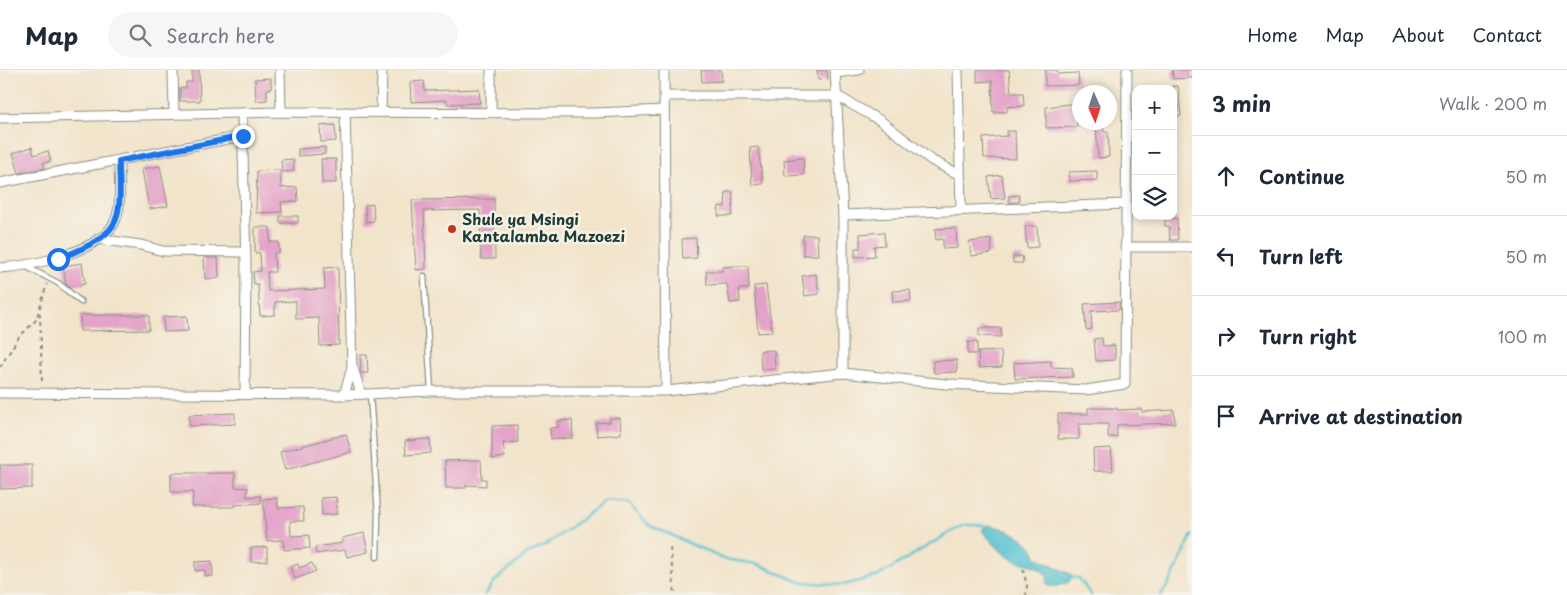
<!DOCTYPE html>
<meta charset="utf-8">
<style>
:root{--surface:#fff;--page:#f6f6f7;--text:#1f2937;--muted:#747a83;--line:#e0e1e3}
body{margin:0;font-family:"Playpen Sans",sans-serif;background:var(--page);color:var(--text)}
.controls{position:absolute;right:15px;top:15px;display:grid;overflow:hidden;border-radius:10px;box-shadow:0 2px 8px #0003}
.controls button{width:45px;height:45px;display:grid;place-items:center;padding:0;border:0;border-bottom:1px solid var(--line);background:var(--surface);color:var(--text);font:25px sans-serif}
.compass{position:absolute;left:1072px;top:15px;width:45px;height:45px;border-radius:50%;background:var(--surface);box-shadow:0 2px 8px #0003;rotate:177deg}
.stop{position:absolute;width:15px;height:15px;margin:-11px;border:4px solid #1a73e8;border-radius:50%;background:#fff}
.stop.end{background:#1a73e8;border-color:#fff;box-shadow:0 1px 5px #0008}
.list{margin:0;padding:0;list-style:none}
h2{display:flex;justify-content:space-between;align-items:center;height:65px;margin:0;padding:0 20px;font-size:21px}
h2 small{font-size:16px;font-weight:400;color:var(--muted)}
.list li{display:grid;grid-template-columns:32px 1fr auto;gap:15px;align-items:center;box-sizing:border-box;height:80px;padding:0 20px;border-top:1px solid var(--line)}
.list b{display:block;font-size:19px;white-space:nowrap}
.list em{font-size:16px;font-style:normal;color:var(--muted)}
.icon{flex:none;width:28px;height:28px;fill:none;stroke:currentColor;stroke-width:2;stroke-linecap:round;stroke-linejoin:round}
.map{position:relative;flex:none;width:1192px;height:525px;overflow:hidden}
header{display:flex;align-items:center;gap:30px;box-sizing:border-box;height:70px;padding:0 25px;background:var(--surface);border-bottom:1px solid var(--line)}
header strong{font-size:24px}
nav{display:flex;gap:28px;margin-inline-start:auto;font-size:18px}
.search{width:350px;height:45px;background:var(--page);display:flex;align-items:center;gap:12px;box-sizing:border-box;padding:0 18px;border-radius:28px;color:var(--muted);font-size:19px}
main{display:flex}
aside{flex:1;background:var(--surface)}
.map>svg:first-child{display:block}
</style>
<header>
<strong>Map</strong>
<div class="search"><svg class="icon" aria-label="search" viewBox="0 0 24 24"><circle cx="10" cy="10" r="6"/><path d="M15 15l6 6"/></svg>Search here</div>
<nav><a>Home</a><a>Map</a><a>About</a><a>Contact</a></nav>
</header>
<main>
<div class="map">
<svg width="1192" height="525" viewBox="0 0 1192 525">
<rect width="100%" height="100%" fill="#f7f3e8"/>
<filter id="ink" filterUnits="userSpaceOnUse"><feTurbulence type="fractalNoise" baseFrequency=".02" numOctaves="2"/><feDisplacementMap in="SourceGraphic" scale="10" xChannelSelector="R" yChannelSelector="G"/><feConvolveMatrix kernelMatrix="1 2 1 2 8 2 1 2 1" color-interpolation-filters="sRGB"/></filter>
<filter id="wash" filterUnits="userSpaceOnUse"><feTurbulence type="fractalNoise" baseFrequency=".0096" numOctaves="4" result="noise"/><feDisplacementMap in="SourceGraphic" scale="20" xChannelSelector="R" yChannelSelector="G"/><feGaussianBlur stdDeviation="1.12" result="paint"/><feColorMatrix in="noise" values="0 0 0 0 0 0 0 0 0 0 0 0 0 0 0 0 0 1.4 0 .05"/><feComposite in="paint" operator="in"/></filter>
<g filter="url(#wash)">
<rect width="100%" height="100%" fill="#f2e4cb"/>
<!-- water -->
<path fill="#57c2d2" stroke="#3b8083" d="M986,455C1004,457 1032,468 1036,487L1072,505L1069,512L1057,516H1049L1046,512L1048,507C1033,490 1026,497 1010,488C1000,482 991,470 982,461Z"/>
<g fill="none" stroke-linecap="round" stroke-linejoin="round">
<!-- stream -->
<g stroke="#57c2d2" stroke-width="2.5">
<polyline points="1069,507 1079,508 1091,525"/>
<polyline points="485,525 495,511 527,484 546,475 606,431 628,433 649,455 724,489 758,494 800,512 844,515 878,506 949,463 965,455 983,455 986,458"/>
<polyline points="1161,525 1171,510 1192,465"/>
</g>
</g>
<g id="blocks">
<!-- building -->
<g fill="#e3a2c8">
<polygon points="192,0 199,0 200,31 180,31 180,18 186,18 186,12 192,12"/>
<polygon points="701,0 721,0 722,11 702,12"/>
<polygon points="817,0 827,0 828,9 818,10"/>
<polygon points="977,0 1009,0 1011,23 1023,23 1024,36 1007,37 1007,42 993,42 992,11 977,12"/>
<polygon points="1045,0 1057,0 1058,4 1078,3 1079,15 1045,16"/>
<polygon points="1172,0 1192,0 1192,8 1173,9"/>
<polygon points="271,8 271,19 267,19 267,30 256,31 255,9"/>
<polygon points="424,11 425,21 479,19 480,33 447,34 447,30 411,32 410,12"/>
<polygon points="1173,16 1178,16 1181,46 1173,46"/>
<polygon points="1076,33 1077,57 1046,58 1046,37"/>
<polygon points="1096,52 1103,52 1104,62 1108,62 1109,87 1098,88"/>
<polygon points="335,55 336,71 321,72 320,56"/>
<polygon points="1007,61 1015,61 1016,89 984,88 983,68 1007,66"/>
<polygon points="32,77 34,85 48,81 51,91 43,93 45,98 19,103 13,83"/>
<polygon points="325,77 325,84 298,86 298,79"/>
<polygon points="758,77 763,114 752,115 750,78"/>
<polygon points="803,88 804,105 785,106 784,90"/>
<polygon points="293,89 294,101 282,102 281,90"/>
<polygon points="321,89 336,89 336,113 322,113"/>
<polygon points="160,96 168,136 149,139 142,99"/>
<polygon points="280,100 281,118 297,117 298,131 281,132 282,142 256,143 257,101"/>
<polygon points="1097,101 1097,110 1069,111 1069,102"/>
<polygon points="1002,105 1005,128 991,129 988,107"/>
<polygon points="726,122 733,122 732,146 718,146 719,136 725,137"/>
<polygon points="1019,125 1019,132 1009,132 1009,126"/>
<polygon points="494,129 495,189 481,189 480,140 424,141 426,199 416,200 412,130"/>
<polygon points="373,134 374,151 366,152 365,135"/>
<rect x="280" y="146" width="18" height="7"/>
<polygon points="1177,148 1178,170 1170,170 1169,156 1165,156 1165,149"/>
<polygon points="1025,156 1037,156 1038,177 1027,178"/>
<polygon points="255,157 270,157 270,172 279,172 279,183 274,183 275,202 267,202 268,221 325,219 324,198 338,197 339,275 320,276 319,248 296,249 296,231 275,232 275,245 260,246 258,214 254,214 253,202 261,201 260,183 255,183"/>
<polygon points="956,158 957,178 943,179 943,169 936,170 935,159"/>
<polygon points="884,162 885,175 874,176 875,186 855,187 855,178 860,178 860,164"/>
<polygon points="803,165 817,165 818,185 803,185"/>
<polygon points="696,168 697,188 683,189 682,169"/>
<polygon points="991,169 992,183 971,186 969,172"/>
<polygon points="1013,186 1022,186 1023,193 1013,193"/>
<polygon points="204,188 218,188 219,208 205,209"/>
<polygon points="82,193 85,214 69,217 66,214 63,196"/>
<polygon points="736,196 748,196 749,219 739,219 740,232 730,233 727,214 707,215 706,201 722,201 722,197"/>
<polygon points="816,204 819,224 805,226 802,206"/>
<polygon points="766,215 772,262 758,263 754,216"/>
<polygon points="910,220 911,231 893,232 892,221"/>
<polygon points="1119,232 1119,240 1091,241 1092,259 1086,260 1084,234"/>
<polygon points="80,245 149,245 149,260 80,261"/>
<polygon points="187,246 188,261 164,262 163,247"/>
<polygon points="979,258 1001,258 1001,267 979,266"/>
<polygon points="1102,268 1103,276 1115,275 1115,290 1096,291 1094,269"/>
<rect x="968" y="272" width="9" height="12"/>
<polygon points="774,280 775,299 761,300 760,281"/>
<polygon points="1001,281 1002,297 979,298 978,282"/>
<polygon points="360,285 367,285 368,303 361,303"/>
<polygon points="957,290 957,302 934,303 933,291"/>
<polygon points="1051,291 1051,297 1072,298 1073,307 1015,309 1014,293"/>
<polygon points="1088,338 1117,338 1117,340 1142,339 1142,342 1174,340 1175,353 1117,355 1117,367 1108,367 1108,354 1079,354 1079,369 1058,369 1058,344 1088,344"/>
<polygon points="235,343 235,354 189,356 189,345"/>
<polygon points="610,348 620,348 621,364 597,366 596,353 610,352"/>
<polygon points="572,350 573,368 551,369 550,358 558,357 558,351"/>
<polygon points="517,355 518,372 503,373 505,387 492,389 492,356"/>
<polygon points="346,364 351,382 285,400 280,382"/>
<polygon points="430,369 431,383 406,385 405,371"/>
<polygon points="1111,378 1113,401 1094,401 1093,379"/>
<polygon points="481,390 482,409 486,409 486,416 466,415 466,418 446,418 445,391"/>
<polygon points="0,395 32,395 32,418 0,419"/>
<polygon points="171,403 235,403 235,417 248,418 247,427 261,426 261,433 235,435 235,437 192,437 193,422 171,422"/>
<polygon points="336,427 337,444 322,445 321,428"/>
<polygon points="277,428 278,438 303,437 304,451 290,451 291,466 309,465 310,478 284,480 283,470 267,471 263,429"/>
<polygon points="364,463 368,482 347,487 345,480 316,484 315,477 343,473 342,468"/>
<polygon points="267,477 267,491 251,492 251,478"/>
<polygon points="212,491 213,506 205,506 205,500 195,501 195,492"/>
<polygon points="312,493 316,501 295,509 290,497 298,494 299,498"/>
</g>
</g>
</g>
<g filter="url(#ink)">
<use href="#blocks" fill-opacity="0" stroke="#889080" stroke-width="1"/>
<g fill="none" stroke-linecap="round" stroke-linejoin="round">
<!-- service casing -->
<g stroke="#889080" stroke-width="7">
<g id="service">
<polyline points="25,196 58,213 81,232"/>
<polyline points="424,206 431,321"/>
<polyline points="370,323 378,445 377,487"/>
</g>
</g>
<!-- minor casing -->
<g stroke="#889080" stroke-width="11">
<g id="minor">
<polyline points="173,0 174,44"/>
<polyline points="280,0 281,42"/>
<polyline points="664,0 666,321"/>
<polyline points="835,0 843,145 843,303"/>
<polyline points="958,0 961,141"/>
<polyline points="835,3 859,0"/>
<polyline points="665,26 837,26 881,51 931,90 960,105"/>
<polyline points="381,42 382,0"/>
<polyline points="491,42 491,0"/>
<polyline points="242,43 246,193 245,324"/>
<polyline points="0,48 281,42 594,43 664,40"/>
<polyline points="0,113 243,66"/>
<polyline points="843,145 1125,134"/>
<polyline points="98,169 141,175 163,181 245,182"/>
<polyline points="1125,177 1192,177"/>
<path d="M0,198C31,196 104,182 116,149C122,132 119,109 119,91"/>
<polyline points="353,298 361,324"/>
<polyline points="0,323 344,325 431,321 666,321 843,303 946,314 1086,320 1125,314 1127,0"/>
<polyline points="344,325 352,298 345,42"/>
</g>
</g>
<!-- path -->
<g stroke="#889080" stroke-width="2" stroke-dasharray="4 4" stroke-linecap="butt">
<polyline points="40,243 42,315"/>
<polyline points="0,297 19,267 36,250 47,214"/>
<polyline points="670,478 675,525"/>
<polyline points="1023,499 1027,516 1026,525"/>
</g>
<!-- service -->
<use href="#service" stroke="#fff" stroke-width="4.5"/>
<!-- minor -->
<use href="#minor" stroke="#fff" stroke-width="9"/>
</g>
</g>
<g fill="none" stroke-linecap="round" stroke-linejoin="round" filter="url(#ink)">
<!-- route -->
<path stroke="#1a73e8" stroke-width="6" d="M58,189C77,181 112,169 117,146C122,129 119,108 119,91L243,66"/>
</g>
<!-- markers -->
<circle fill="#c8321e" stroke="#f7f3e8" stroke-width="2" cx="452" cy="159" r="5"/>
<g text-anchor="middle" stroke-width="5" stroke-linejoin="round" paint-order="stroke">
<!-- poi labels -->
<g font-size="15" font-weight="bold" fill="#1f3d34" stroke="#f7f3e8" text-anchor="start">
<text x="462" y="155">Shule ya Msingi<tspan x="462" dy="17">Kantalamba Mazoezi</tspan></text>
</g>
</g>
</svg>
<div class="controls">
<button>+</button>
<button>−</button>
<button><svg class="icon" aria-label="layers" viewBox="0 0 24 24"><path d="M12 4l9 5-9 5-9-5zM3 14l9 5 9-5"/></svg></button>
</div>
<svg class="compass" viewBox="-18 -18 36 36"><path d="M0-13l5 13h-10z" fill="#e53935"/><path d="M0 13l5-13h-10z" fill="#747a83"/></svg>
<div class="stop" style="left:58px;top:189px"></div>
<div class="stop end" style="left:243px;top:66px"></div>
</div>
<aside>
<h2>3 min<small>Walk · 200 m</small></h2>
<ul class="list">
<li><svg class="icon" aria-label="ahead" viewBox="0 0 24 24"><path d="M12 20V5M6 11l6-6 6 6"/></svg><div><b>Continue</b></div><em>50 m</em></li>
<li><svg class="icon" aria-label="left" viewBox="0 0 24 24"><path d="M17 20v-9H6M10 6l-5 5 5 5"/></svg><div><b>Turn left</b></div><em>50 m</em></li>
<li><svg class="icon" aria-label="right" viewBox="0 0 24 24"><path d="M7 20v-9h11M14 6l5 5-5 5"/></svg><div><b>Turn right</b></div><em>100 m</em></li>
<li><svg class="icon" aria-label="arrive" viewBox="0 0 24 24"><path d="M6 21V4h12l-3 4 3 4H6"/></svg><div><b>Arrive at destination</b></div></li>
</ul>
</aside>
</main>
